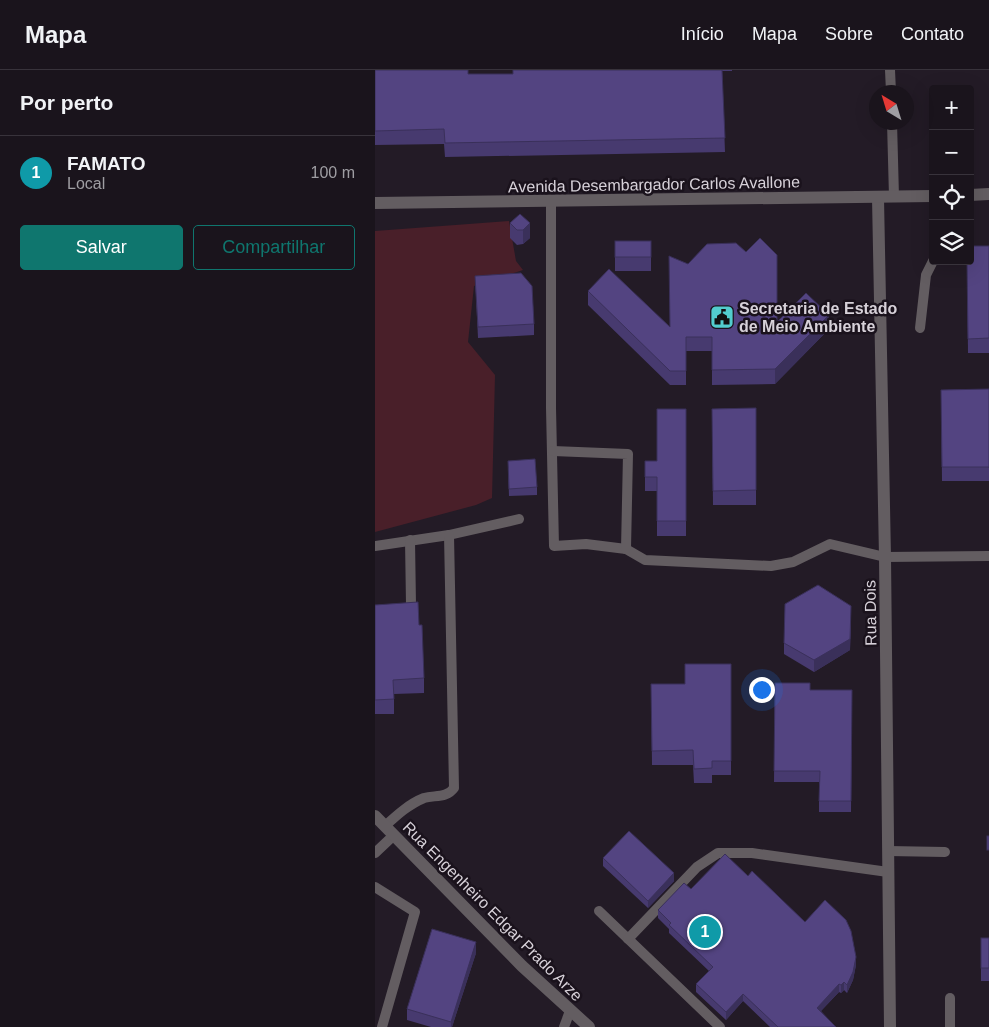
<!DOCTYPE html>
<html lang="pt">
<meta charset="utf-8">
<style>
:root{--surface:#1a141c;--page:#231d25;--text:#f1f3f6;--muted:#9f9ea3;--line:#38333b;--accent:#0f766e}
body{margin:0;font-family:Arial,sans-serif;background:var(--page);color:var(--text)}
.controls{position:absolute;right:15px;top:15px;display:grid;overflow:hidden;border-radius:5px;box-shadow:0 5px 20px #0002}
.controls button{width:45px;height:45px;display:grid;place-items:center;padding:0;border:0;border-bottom:1px solid var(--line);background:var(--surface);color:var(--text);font:25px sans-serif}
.compass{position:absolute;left:494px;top:15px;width:45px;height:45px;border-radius:50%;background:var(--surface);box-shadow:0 5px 20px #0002;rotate:322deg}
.you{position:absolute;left:386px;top:619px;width:18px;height:18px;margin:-12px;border:4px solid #fff;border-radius:50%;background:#1a73e8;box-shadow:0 0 0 8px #1a73e833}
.badge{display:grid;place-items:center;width:32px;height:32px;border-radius:50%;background:var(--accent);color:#fff;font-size:16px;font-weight:700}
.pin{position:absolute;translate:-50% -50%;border:2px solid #fff;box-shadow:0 1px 5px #0006}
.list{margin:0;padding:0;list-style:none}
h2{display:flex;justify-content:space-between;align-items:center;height:65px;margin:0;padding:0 20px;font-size:21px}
h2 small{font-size:16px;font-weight:400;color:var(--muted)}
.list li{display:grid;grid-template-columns:32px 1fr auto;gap:15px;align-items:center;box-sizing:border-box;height:75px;padding:0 20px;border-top:1px solid var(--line)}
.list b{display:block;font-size:19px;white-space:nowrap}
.list p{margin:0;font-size:16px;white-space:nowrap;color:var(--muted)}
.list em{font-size:16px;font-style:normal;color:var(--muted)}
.actions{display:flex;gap:10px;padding:15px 20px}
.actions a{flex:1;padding:11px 0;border:1px solid var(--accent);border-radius:5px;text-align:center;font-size:18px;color:var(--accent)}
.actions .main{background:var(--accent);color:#fff}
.icon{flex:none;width:28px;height:28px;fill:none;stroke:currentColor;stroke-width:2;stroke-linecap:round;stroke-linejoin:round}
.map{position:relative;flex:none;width:614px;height:957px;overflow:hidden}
header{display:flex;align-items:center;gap:30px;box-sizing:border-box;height:70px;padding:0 25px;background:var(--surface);border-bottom:1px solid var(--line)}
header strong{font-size:24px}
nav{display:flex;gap:28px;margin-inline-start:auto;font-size:18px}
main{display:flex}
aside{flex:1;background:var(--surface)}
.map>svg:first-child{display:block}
</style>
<header>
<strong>Mapa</strong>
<nav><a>Início</a><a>Mapa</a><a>Sobre</a><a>Contato</a></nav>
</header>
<main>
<aside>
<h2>Por perto<small></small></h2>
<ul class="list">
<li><span class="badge" style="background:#0f9aa8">1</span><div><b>FAMATO</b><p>Local</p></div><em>100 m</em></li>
</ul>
<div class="actions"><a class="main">Salvar</a><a>Compartilhar</a></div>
</aside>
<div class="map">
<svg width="614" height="957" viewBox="0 0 614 957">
<rect width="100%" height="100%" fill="#231b26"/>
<!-- green -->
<polygon fill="#491f29" points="134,151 141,191 148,200 99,216 93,272 120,305 117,428 101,435 0,462 0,161"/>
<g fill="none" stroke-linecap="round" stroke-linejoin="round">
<!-- service -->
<g stroke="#635d61" stroke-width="10">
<polyline points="515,0 516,22"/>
<polyline points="517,52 519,127"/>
<polyline points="176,131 176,338 179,476 211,474 251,479 270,490 396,496 418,492 455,474 510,487 614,486"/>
<polyline points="545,258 551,205 558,191"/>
<polyline points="178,381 253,384 251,479"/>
<polyline points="0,476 74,465 144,449"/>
<polyline points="30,541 36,535 35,470"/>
<path d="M10,756C22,745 34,734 49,728C60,725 72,728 79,718L74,465"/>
<polyline points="513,781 570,782"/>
<polyline points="0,783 18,766"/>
<polyline points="0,817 40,842 7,957"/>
<polyline points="224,841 345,957"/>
<polyline points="253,869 322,797 343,783 377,783 513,802"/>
<polyline points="575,928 575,957"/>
<polyline points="189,957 195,941"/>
</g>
<!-- minor -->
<g stroke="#635d61" stroke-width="12">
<polyline points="503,128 510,487 515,957"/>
<polyline points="0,746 147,896 214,957"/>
</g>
<!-- tertiary -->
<g stroke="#635d61" stroke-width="12">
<polyline points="595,125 614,124"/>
<polyline points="0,133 558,126"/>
</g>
</g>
<!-- wall -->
<g fill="#473a6f">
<polygon points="0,0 93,4 138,4 138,0 357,0 357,1 347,1 350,82 70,87 69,74 0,75"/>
<polygon points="145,144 155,168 148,174 142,175 135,168 135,153"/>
<rect x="240" y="171" width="36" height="30"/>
<polygon points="614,176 614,283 593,283 592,191"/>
<polygon points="100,206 159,254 159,265 103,268"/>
<polygon points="213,221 294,257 402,252 454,259 400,314 337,315 337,281 311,281 311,315 295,315 213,235"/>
<polygon points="614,319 614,413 614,411 567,411 566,320"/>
<polygon points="381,338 381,435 338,435 337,339"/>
<polygon points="311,339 311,466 282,466 282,421 270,421 270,391 282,391"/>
<polygon points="133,398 162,417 162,425 134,426"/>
<polygon points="0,535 44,555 49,608 49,623 19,624 19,644 0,644"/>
<polygon points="476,548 475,580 439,602 409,584 409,573"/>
<polygon points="356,594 356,705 337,705 337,713 319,713 318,695 277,695 276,614 310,614"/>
<polygon points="400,613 435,620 477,620 476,742 444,742 444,712 399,712"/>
<polygon points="228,788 299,811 273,838 228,796"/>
<polygon points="373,806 430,852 481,895 478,910 472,923 469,920 466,923 464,922 446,941 461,957 395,957 368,931 351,950 321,922 321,914 334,901 294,863 294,859 283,848 283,840 316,819"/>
<rect x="606" y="868" width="8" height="43"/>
<polygon points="101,883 77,957 56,957 32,950 32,939"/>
</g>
<!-- shaded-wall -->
<g fill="#3a305a">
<polygon points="155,153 155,168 148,174 148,160"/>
<polygon points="454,245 454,259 400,314 400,299"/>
<polygon points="476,536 475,580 439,602 439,590"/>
<polygon points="299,803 299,811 273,838 273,831"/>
<polygon points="101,872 101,883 77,957 76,957 76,952"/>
<polygon points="481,887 481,895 478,910 472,923 472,915"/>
<polygon points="469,912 469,920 466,923 466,915"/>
<polygon points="464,914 464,922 442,945 442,938"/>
<polygon points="368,924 368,931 351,950 351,942"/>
</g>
<!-- building -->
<g fill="#534481" stroke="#3a305a">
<polygon points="0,0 93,0 93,4 138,4 138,0 347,0 350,68 70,73 69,59 0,61"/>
<polygon points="145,144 155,153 148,160 142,160 135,153"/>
<polygon points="385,168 402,185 402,252 431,223 454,245 400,299 337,300 337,267 311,267 311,301 295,301 213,221 234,199 295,257 294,186 313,194 332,174 361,173 371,182"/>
<rect x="240" y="171" width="36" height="16"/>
<polygon points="595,176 614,176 614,268 593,269 592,191 595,191"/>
<polygon points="146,203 157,216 159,254 103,257 100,206"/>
<polygon points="614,319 614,398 614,397 567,397 566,320"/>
<polygon points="381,338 381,420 338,421 337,339"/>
<polygon points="282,339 311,339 311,451 282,451 282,407 270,407 270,391 282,391"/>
<polygon points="160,389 162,417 134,419 133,391"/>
<polygon points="443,515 476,536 475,569 439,590 409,573 410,534"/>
<polygon points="43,532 44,555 47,555 49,608 18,610 19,629 0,630 0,535"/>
<polygon points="310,594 356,594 356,691 337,691 337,698 319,699 318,680 277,681 276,614 310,614"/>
<polygon points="400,613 435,613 435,620 477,620 476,731 444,731 445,701 399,701"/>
<polygon points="254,761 299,803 273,831 228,788"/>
<rect x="612" y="766" width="2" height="14"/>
<polygon points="350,784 373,806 377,801 430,852 450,830 471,850 476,861 481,887 478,902 472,915 469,912 466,915 464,914 442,938 461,957 403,957 368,924 351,942 321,914 338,897 294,855 296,853 283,840 309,813 316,819"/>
<polygon points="57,859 101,872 76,952 32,939"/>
<rect x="606" y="868" width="8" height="30"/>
</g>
<!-- icons -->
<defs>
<g id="civic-square" transform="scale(1.25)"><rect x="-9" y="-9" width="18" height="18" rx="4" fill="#52cdce" stroke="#1a121c"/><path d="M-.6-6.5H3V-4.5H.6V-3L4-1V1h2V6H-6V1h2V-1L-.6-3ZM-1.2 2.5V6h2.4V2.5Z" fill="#111"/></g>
</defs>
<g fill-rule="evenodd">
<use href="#civic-square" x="347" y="247"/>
</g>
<g text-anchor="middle" stroke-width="5" stroke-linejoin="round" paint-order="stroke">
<!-- street labels -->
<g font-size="16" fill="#d7d1d9" stroke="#1a121c">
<text transform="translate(279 114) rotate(-1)" y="6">Avenida Desembargador Carlos Avallone</text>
<text transform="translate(495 543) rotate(-91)" y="6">Rua Dois</text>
<text transform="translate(118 841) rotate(45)" y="6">Rua Engenheiro Edgar Prado Arze</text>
</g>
<!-- poi labels -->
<g font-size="16" font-weight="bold" fill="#d7d1d9" stroke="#1a121c" text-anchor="start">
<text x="364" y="244">Secretaria de Estado<tspan x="364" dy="18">de Meio Ambiente</tspan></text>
</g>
</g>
</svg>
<div class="controls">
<button>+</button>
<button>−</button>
<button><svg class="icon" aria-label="locate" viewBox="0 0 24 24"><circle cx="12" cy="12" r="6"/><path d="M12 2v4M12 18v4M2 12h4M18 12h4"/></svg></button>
<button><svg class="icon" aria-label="layers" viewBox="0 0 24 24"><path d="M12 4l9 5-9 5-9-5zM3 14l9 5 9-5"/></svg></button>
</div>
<svg class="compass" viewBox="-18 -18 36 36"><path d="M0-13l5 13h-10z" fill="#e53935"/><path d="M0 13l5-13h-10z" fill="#9f9ea3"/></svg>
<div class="you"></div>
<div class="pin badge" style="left:330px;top:862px;background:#0f9aa8">1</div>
</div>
</main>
